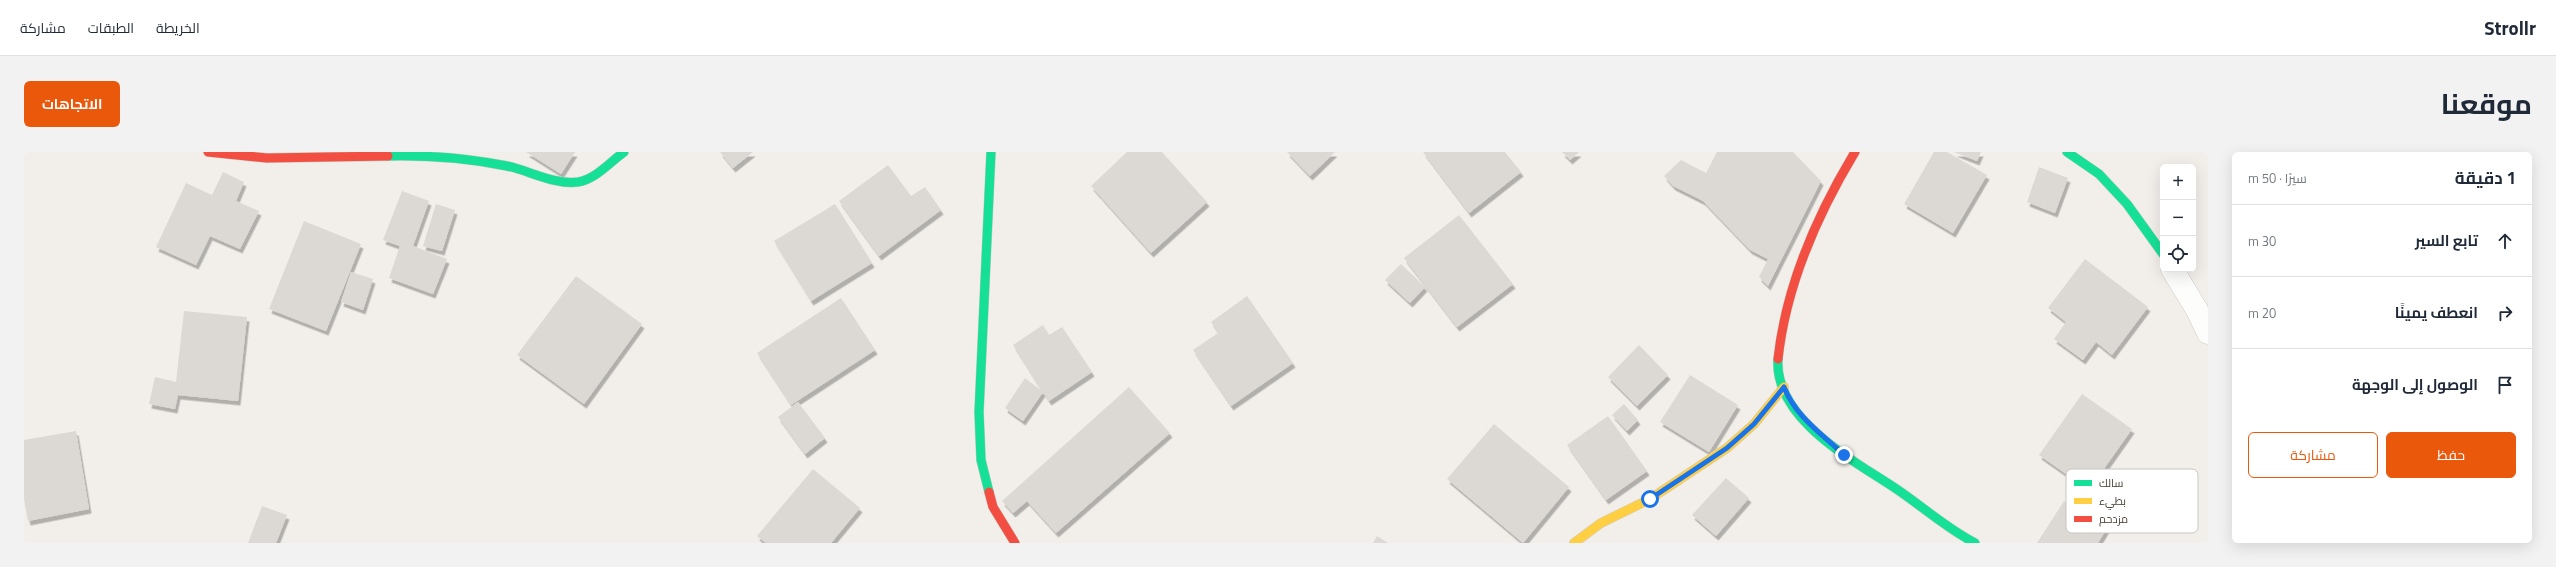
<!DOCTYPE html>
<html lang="ar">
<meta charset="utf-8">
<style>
:root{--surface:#fff;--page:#f2f2f3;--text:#1f2937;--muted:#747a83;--line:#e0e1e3;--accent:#ea580c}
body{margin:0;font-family:"Titillium Web",Cairo,sans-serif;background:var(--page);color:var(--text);direction:rtl}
.controls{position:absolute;right:12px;top:12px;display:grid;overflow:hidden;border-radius:6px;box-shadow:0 4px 16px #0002}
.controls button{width:36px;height:36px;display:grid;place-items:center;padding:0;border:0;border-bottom:1px solid var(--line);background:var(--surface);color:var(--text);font:20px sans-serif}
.stop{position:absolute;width:12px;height:12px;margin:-9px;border:3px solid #1a73e8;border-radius:50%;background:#fff}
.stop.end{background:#1a73e8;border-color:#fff;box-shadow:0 1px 4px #0008}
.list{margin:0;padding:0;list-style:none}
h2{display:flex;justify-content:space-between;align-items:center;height:52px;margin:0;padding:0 16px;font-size:17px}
h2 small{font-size:13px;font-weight:400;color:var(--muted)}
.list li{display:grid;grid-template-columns:26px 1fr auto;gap:12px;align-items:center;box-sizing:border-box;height:72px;padding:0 16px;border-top:1px solid var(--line)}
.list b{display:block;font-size:15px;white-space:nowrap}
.list em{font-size:13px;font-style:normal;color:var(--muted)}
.actions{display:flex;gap:8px;padding:12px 16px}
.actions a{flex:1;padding:9px 0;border:1px solid var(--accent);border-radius:6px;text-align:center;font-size:14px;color:var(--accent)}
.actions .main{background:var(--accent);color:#fff}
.icon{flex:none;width:22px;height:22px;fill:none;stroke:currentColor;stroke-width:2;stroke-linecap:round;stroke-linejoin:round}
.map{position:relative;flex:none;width:2184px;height:391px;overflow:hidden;direction:ltr;border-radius:6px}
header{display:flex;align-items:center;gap:24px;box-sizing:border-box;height:56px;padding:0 20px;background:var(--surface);border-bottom:1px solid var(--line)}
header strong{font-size:19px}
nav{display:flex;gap:22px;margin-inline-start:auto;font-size:14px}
.intro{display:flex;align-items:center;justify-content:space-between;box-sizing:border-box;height:96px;padding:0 24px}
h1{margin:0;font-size:28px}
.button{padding:10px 18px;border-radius:6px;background:var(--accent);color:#fff;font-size:14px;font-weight:700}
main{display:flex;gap:24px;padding:0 24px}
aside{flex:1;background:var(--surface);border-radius:6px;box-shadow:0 4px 16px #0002}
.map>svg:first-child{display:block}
</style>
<header>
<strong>Strollr</strong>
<nav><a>الخريطة</a><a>الطبقات</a><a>مشاركة</a></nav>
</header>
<div class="intro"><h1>موقعنا</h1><a class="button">الاتجاهات</a></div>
<main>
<aside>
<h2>1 دقيقة<small>سيرًا · 50 m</small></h2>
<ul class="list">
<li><svg class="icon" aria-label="ahead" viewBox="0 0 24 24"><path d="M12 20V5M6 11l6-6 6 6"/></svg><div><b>تابع السير</b></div><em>30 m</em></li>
<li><svg class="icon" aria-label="right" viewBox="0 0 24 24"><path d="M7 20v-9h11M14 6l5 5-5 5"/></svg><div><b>انعطف يمينًا</b></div><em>20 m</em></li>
<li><svg class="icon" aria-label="arrive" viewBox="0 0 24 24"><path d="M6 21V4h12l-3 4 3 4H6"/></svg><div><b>الوصول إلى الوجهة</b></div></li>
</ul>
<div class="actions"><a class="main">حفظ</a><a>مشاركة</a></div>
</aside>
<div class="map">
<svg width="2184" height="391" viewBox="0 0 2184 391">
<defs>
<filter id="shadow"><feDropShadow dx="2.5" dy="4.5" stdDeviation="0" flood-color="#0004"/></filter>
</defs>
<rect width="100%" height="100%" fill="#f2efeb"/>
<!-- building -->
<g fill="#dcd8d3" filter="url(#shadow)">
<polygon points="502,0 551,0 537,22"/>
<polygon points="696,0 729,0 709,16"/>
<polygon points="1103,0 1138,0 1183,50 1127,101 1067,34"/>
<polygon points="1263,0 1311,0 1286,24"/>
<polygon points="1399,0 1481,0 1497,20 1445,61"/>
<polygon points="1538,0 1555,0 1546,8"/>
<polygon points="1693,0 1769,0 1797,29 1744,134 1735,125 1744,107 1726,98 1679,49 1649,34 1640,24 1657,8 1682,21"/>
<polygon points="1910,0 1923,0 1963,23 1929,81 1880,52"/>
<polygon points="1930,0 1957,0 1953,9"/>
<polygon points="864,13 887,44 901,35 917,58 855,104 815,49"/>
<polygon points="2015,15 2044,26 2031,61 2003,50"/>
<polygon points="199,20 220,30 212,49 235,59 216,97 186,84 172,113 132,95 162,31 188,43"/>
<polygon points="378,39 405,49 389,94 423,107 409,142 365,126 376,94 359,88"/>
<polygon points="412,52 431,58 418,99 399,94"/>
<polygon points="811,52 848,111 787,149 750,89"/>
<polygon points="1435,63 1489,132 1433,175 1380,106"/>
<polygon points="280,69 337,92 302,179 245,157"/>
<polygon points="2061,107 2124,155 2088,203 2072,190 2059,208 2030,187 2042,170 2024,156"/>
<polygon points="1377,112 1401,135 1386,151 1361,128"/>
<polygon points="327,120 349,127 339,158 317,150"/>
<polygon points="552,124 618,172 560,252 493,203"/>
<polygon points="1223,144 1269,211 1207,254 1169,198 1194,181 1187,170"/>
<polygon points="817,146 851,198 767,253 733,201"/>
<polygon points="160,159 223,165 214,249 154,243 151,257 125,252 131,225 152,230"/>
<polygon points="1019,173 1025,183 1038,175 1068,220 1025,249 1019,240 999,269 981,256 1001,226 1018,239 989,193"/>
<polygon points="1615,193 1644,223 1613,254 1584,225"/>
<polygon points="1666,223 1714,253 1685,300 1636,270"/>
<polygon points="1105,235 1146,281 1032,381 1003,349 989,361 978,349"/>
<polygon points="2058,242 2108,277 2065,338 2015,303"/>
<polygon points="774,250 801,286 781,302 754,265"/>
<polygon points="1600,252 1614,268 1603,279 1588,263"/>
<polygon points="1584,264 1623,319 1582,348 1543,293"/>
<polygon points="1470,272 1545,335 1499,391 1423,327"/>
<polygon points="52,279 65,357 4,369 0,347 0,288"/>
<polygon points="789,317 836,356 807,391 742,391 733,384"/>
<polygon points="1702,326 1725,346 1692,384 1668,363"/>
<polygon points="2040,349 2083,376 2074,391 2013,391"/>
<polygon points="238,354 263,363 252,391 224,391"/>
<polygon points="1353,384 1364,391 1349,391"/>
</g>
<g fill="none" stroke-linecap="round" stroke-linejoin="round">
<!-- street casing -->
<g stroke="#d0cdc8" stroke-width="23">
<polyline id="street" points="2148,117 2173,158 2184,181"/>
</g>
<!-- fast casing -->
<g stroke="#d2ccc2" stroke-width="10">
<g id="fast">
<polyline points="2043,0 2075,22 2103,52 2139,102"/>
<path d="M364,4C405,3 443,6 483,14C506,19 531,33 554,30C572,27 586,10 600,0"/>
<path d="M1754,207C1750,267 1829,308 1871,336C1898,354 1922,376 1951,391"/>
<polyline points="965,340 957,308 955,260 967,0"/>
</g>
</g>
<!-- slow casing -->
<g stroke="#d2ccc2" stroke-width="10">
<polyline id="slow" points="1550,391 1577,371 1626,347 1703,296 1730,272 1760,235"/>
</g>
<!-- jam casing -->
<g stroke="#d2ccc2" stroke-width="10">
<g id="jam">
<polyline points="184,0 243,6 364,4"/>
<path d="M1754,207C1762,133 1793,63 1831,0"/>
<polyline points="965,340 969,355 991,391"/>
</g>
</g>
<!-- street -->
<use href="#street" stroke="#fdfdfc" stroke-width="22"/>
<!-- fast -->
<use href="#fast" stroke="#16e098" stroke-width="9"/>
<!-- slow -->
<use href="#slow" stroke="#ffcf43" stroke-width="9"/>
<!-- jam -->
<use href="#jam" stroke="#f24e42" stroke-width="9"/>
</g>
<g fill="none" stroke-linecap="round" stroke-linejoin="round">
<!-- route -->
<path stroke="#1a73e8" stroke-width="5" d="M1626,347L1703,296L1730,272L1760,235C1771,264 1798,282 1820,303"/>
</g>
<!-- legend -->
<rect x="2042" y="317" width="132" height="64" rx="6" fill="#fff" stroke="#c8c6c3" stroke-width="1"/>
<rect x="2050" y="328" width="18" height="6" fill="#16e098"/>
<rect x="2050" y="346" width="18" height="6" fill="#ffcf43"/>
<rect x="2050" y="364" width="18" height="6" fill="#f24e42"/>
<g font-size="11" fill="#494036">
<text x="2075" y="335">سالك</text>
<text x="2075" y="353">بطيء</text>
<text x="2075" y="371">مزدحم</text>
</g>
</svg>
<div class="controls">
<button>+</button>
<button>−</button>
<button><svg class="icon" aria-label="locate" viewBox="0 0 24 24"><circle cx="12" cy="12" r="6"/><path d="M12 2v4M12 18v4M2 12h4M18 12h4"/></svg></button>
</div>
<div class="stop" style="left:1626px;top:347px"></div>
<div class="stop end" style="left:1820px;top:303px"></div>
</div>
</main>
